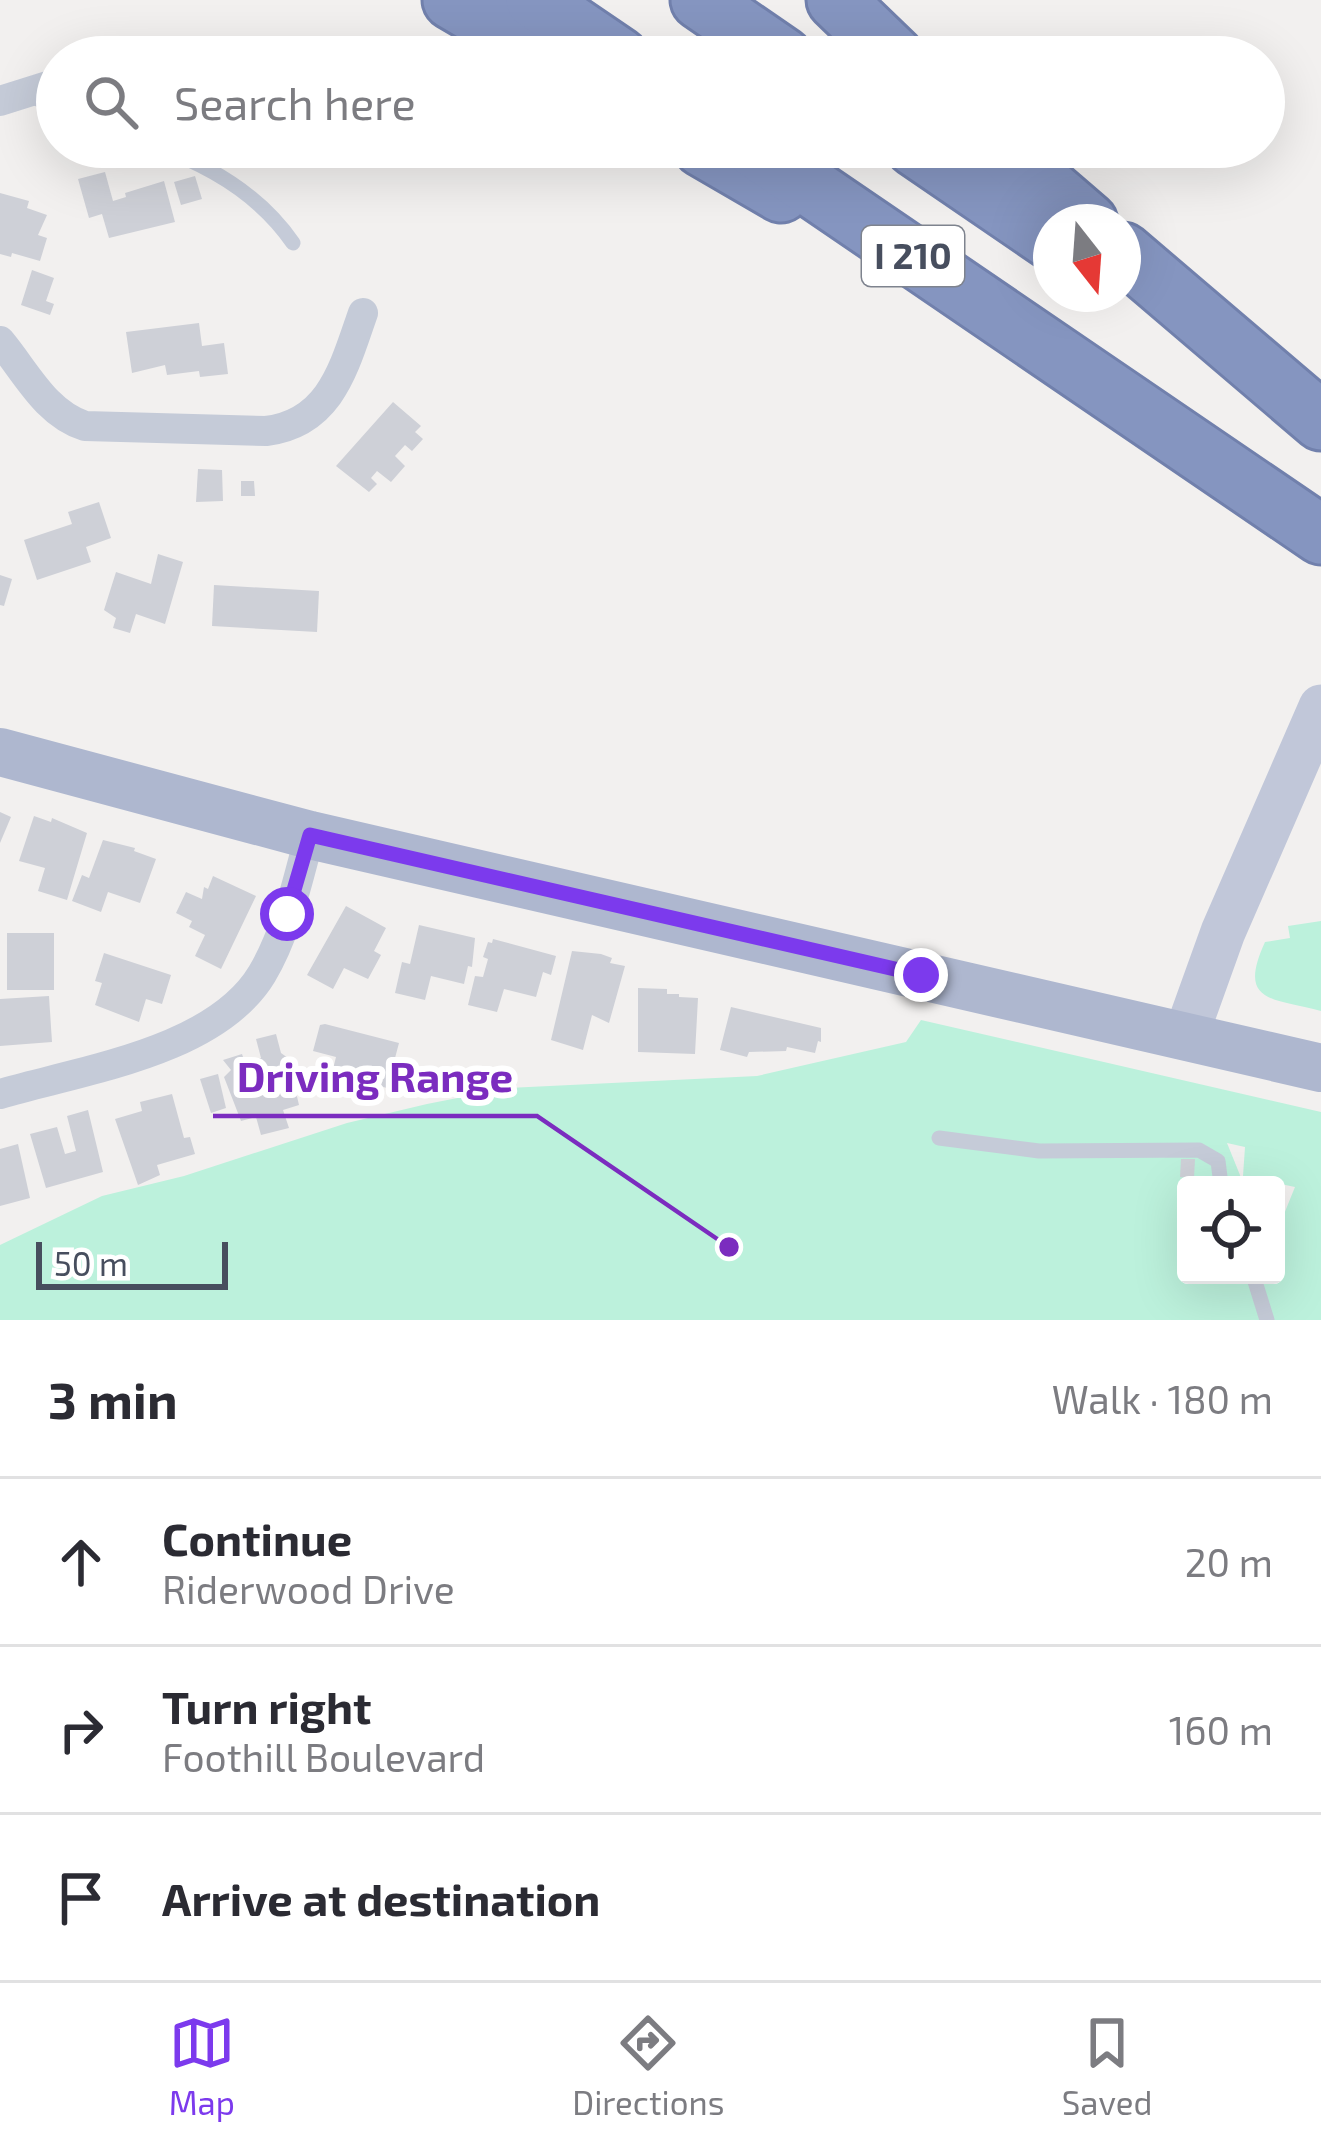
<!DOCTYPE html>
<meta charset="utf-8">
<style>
:root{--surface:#fff;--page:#f7f7f7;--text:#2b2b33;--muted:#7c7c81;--line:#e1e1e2;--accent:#7c3aed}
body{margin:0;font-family:"Exo 2",sans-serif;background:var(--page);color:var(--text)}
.controls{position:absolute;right:36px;bottom:36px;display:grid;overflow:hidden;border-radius:12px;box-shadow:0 12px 48px #0002}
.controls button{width:108px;height:108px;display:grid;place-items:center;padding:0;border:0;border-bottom:3px solid var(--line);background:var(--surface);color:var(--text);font:60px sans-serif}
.compass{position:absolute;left:1033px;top:204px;width:108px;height:108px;border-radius:50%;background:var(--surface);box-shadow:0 12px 48px #0002;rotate:163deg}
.scale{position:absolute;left:36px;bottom:30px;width:192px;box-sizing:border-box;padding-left:12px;border:6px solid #474e5e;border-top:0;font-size:33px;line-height:42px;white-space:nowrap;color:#474e5e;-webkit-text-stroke:9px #fff;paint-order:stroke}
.stop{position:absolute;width:36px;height:36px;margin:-27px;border:9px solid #7c3aed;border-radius:50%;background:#fff}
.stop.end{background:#7c3aed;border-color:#fff;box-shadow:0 3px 12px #0008}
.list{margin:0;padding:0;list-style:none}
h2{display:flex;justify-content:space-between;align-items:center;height:156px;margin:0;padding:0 48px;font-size:51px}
h2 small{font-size:39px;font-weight:400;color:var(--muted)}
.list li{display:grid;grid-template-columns:78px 1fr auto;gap:36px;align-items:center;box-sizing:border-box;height:168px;padding:0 48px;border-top:3px solid var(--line)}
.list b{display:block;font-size:45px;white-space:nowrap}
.list p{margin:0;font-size:39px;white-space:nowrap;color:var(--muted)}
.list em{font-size:39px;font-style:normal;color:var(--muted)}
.icon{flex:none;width:66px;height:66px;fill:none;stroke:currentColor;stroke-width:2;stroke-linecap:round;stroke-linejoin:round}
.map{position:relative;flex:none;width:1321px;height:1320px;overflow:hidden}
.search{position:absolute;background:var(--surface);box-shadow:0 12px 48px #0002;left:36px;right:36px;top:36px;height:132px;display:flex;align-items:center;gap:30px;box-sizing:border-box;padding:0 42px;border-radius:66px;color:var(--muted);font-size:45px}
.sheet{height:660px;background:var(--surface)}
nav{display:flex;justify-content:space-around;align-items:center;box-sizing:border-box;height:168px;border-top:3px solid var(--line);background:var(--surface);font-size:33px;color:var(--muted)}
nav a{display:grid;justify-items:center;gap:6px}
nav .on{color:var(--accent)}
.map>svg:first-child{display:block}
</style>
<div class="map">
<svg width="1321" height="1320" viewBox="0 0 1321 1320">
<rect width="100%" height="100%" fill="#f2f0ef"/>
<!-- green -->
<g fill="#bcf1dc" fill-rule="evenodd">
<path d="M1321,921V1011C1272,998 1237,1003 1265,942L1290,938L1288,926Z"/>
<path d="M921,1020L1321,1112V1320H0V1245L102,1196L184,1176L347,1123L427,1104L508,1088L757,1076L906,1042ZM1227,1143L1245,1147L1243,1176L1295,1187L1282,1219L1276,1217V1275H1186V1185H1244Z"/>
</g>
<!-- building -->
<g fill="#ced0d7">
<polygon points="105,172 113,201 126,197 125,193 164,181 175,222 109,238 102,214 89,218 78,179"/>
<polygon points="195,176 202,199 181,205 174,182"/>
<polygon points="0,193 29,201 27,208 47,215 38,235 47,238 40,261 12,253 11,257 0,254"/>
<polygon points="32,270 54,278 46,301 54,304 50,315 21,305"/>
<polygon points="199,323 202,346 224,343 228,374 200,377 199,371 167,375 165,365 132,373 126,332"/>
<polygon points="393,402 421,426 415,432 423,439 412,451 405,445 395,456 405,466 391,482 377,471 371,478 377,484 369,492 336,466"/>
<polygon points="198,469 222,470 223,501 196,502"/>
<polygon points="241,481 254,481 255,496 241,496"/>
<polygon points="99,502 111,538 86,547 91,562 37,580 24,540 72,524 68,512"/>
<polygon points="158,554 183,562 165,624 136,614 130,633 113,628 116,618 104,610 116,572 151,584"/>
<polygon points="0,575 12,579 4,606 0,605"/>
<polygon points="214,585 319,591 317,632 212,626"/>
<polygon points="0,812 11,817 0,843"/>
<polygon points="34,816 51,822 52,818 87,833 67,900 38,891 45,868 19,861"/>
<polygon points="103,840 135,848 134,851 156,859 140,903 108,892 101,912 72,901 82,875 89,878"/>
<polygon points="213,876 256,896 221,969 195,956 205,935 189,927 192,921 176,913 186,892 202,899 204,887 208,889"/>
<polygon points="346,906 386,928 374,951 381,955 368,979 344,968 333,989 307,975"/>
<polygon points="419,925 475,938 472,967 468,966 464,984 431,976 425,1000 395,993 402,962 410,964"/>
<rect x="7" y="933" width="47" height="57"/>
<polygon points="493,939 556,956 551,975 543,972 536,997 504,989 497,1012 468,1005 475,976 483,977 488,959 483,957 488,942 492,943"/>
<polygon points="572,951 601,954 612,958 610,963 625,966 609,1023 592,1015 583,1050 551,1040"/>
<polygon points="104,953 171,975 162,1004 146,999 139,1022 95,1005 102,983 95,981"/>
<polygon points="638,988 667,989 667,994 679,994 679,997 698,998 695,1054 638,1052"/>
<polygon points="49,996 52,1042 0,1046 0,999"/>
<polygon points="731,1007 821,1028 821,1042 818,1041 815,1053 787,1047 786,1051 749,1052 747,1057 720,1050"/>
<polygon points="325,1024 399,1043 387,1088 332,1073 336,1057 313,1051 320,1025"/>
<polygon points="276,1034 281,1053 288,1058 299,1105 283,1110 289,1128 261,1135 256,1117 241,1121 224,1077 231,1070 223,1060 242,1054 245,1063 261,1058 256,1039"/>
<polygon points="218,1074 226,1108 211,1113 200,1079"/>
<polygon points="172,1094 184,1138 190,1137 195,1154 157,1165 160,1175 138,1185 115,1119 142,1111 140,1102"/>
<polygon points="88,1110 103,1172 46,1188 30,1134 57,1127 65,1154 76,1151 67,1116"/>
<polygon points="18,1144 30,1198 0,1206 0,1149"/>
<polygon points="1181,1159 1195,1159 1194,1178 1180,1177"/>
</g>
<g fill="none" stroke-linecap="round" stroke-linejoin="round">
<!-- motorway casing -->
<g stroke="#7180ac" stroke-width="63">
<g id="motorway">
<polyline points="452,0 549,57"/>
<polyline points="535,0 619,57"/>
<polyline points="700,0 783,57"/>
<polyline points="836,0 895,57"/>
<polyline points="702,147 781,193"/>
<polyline points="752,147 1321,535"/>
<polyline points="915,147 1051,240"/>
<polyline points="1001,147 1088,222"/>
<polyline points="1123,252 1321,421"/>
</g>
</g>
<!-- service -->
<g stroke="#c5cbd8" stroke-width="15">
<polyline points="27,94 57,108"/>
<path d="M157,147C211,166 260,195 293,243"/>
<polyline points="939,1138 1039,1151 1199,1150 1218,1161 1221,1185"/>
<polyline points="1253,1275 1267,1320"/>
</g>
<!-- minor -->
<g stroke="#c5cbd8" stroke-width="30">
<polyline points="0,101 57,83"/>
<path d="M0,341C26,372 45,413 85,426L266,431C331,423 344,367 363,313"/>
<path d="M0,1094C82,1070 215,1052 262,974C287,932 297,882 310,835"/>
</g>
<!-- secondary -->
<polyline stroke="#c1c7d9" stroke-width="45" points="1186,1035 1223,932 1321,707"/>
<!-- primary -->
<polyline stroke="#aeb7cf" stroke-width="48" points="0,752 310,835 1321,1068"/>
<!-- motorway -->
<use href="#motorway" stroke="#8595c0" stroke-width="57"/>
</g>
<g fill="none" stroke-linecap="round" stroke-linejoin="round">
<!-- route -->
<polyline stroke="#7c3aed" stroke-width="15" points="287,914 310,835 921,975"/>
</g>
<g text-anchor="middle" stroke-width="12" stroke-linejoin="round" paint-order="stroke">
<!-- shield labels -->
<rect fill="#fff" stroke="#7e838e" stroke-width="3" x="862" y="226" width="102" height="60" rx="9"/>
<g font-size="36" font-weight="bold" fill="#474e5e">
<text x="913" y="269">I 210</text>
</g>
</g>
<!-- callouts -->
<path fill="none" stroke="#7b2cbf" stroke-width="4.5" d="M729 1247L537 1116H213"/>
<circle fill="#7b2cbf" stroke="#fff" stroke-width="4.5" cx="729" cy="1247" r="12"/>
<g font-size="42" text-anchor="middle" font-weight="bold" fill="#7b2cbf" stroke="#fff" stroke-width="12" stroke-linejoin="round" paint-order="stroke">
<text x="375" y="1092">Driving Range</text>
</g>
</svg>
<div class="controls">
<button><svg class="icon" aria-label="locate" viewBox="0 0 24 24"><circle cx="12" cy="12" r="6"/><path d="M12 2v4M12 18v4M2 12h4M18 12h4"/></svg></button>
</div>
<svg class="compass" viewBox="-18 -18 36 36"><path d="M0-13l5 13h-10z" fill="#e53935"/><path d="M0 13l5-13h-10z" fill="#7c7c81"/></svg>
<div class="scale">50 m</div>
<div class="stop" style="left:287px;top:914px"></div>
<div class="stop end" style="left:921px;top:975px"></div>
<div class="search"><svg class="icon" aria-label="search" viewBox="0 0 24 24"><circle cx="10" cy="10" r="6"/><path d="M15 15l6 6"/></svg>Search here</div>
</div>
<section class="sheet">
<h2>3 min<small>Walk · 180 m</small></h2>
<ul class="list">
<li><svg class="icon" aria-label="ahead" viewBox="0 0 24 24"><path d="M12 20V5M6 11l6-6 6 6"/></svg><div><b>Continue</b><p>Riderwood Drive</p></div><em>20 m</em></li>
<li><svg class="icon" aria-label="right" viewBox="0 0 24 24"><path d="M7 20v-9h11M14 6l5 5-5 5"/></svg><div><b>Turn right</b><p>Foothill Boulevard</p></div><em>160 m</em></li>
<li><svg class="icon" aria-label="arrive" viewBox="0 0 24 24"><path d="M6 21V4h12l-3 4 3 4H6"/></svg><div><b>Arrive at destination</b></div></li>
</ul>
</section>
<nav>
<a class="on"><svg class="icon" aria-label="map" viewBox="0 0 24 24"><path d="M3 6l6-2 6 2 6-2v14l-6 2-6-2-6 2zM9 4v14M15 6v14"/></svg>Map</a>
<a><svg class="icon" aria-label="directions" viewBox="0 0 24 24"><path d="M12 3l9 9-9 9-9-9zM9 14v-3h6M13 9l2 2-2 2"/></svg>Directions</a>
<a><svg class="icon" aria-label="saved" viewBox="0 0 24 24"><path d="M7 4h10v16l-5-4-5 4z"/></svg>Saved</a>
</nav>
